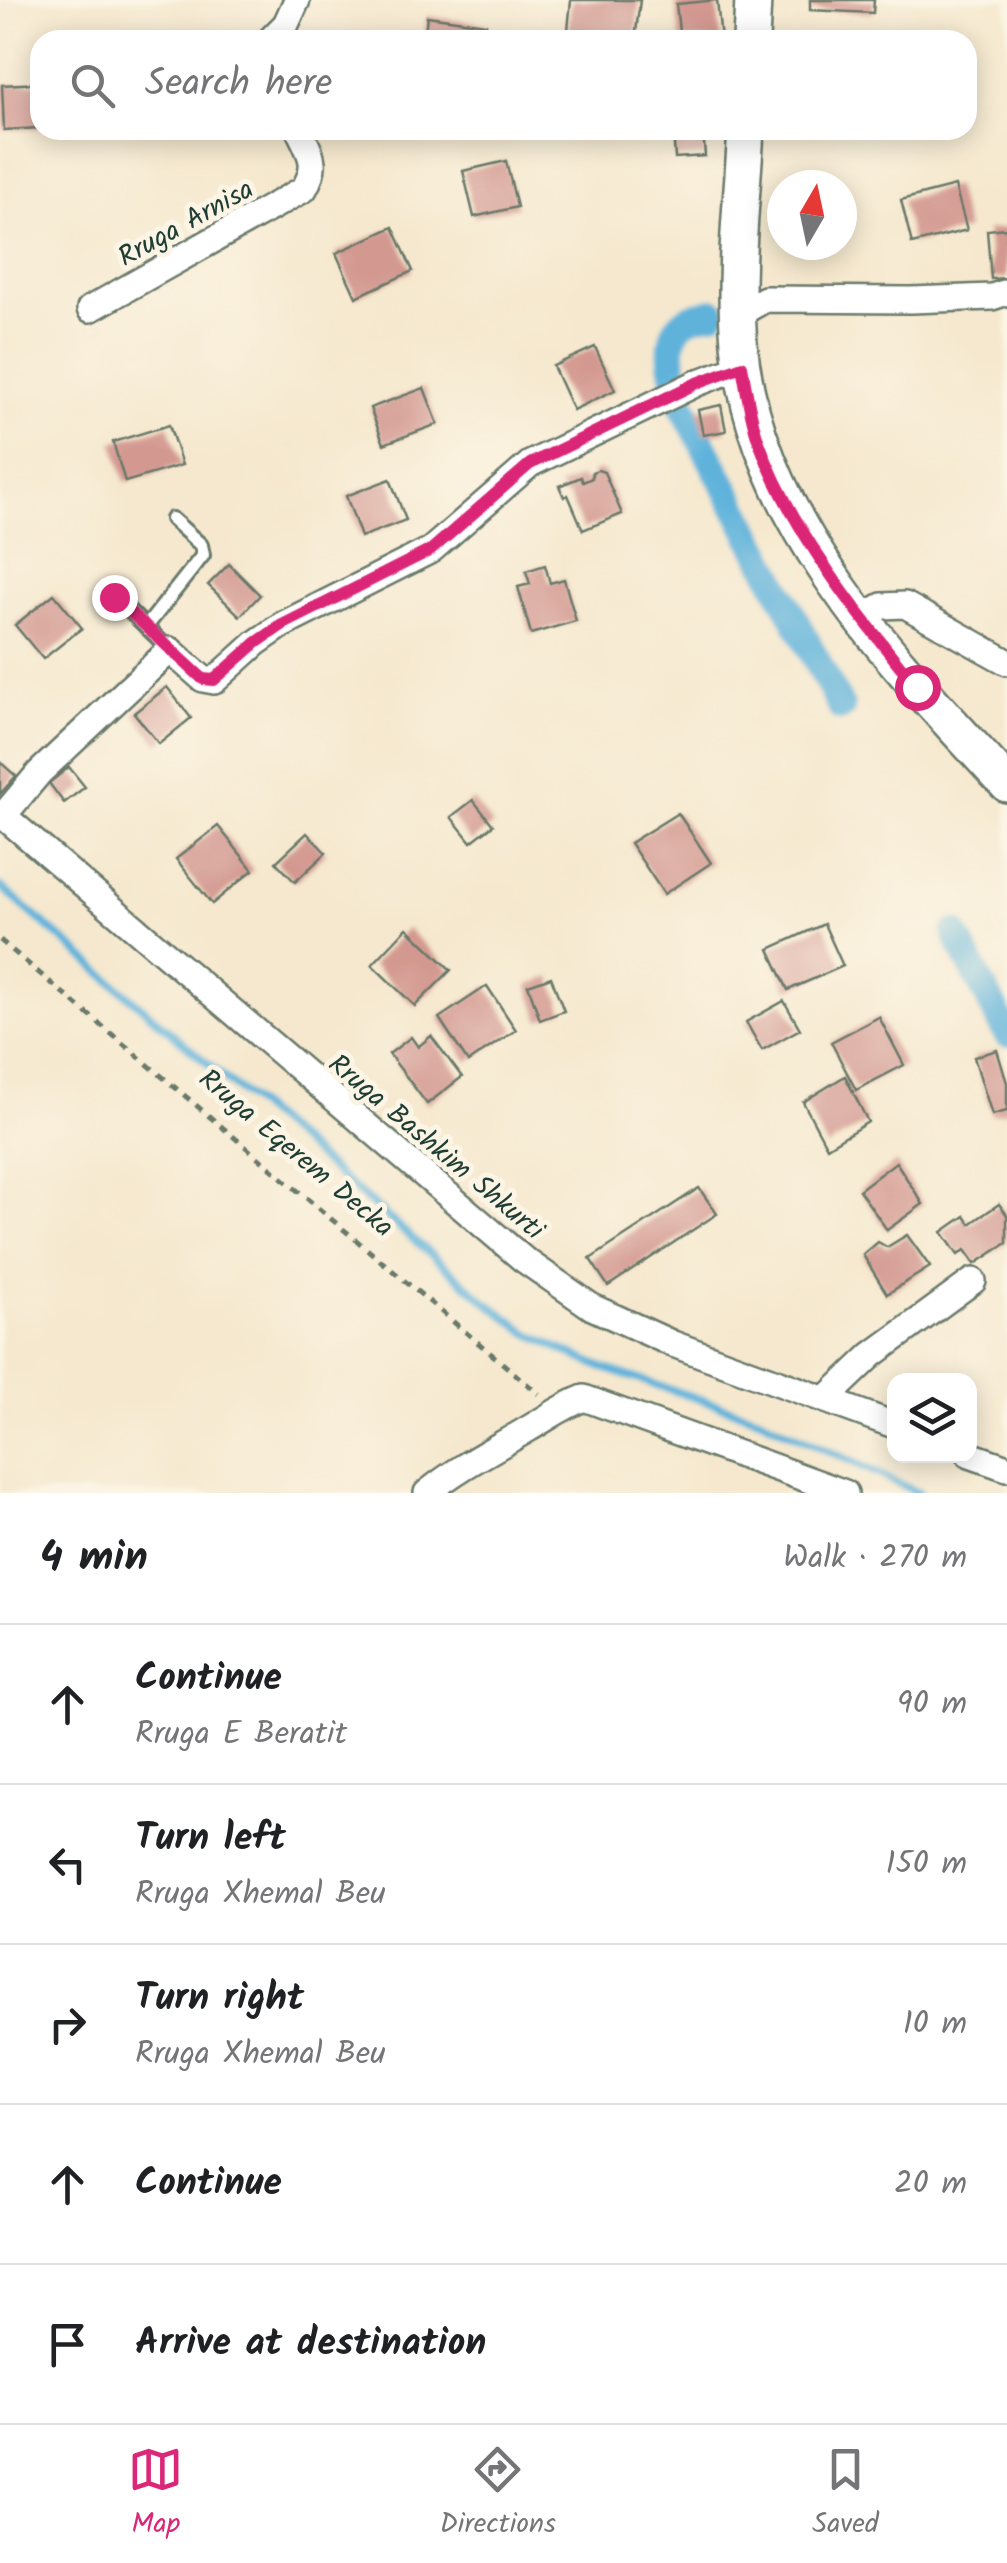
<!DOCTYPE html>
<meta charset="utf-8">
<style>
:root{--surface:#fff;--page:#f6f6f6;--text:#202124;--muted:#757577;--line:#e0e0e0;--accent:#db2777}
body{margin:0;font-family:Kalam,sans-serif;background:var(--page);color:var(--text)}
.controls{position:absolute;right:30px;bottom:30px;display:grid;overflow:hidden;border-radius:20px;box-shadow:0 5px 25px #0003}
.controls button{width:90px;height:90px;display:grid;place-items:center;padding:0;border:0;border-bottom:2px solid var(--line);background:var(--surface);color:var(--text);font:50px sans-serif}
.compass{position:absolute;left:767px;top:170px;width:90px;height:90px;border-radius:50%;background:var(--surface);box-shadow:0 5px 25px #0003;rotate:9deg}
.stop{position:absolute;width:30px;height:30px;margin:-22px;border:8px solid #db2777;border-radius:50%;background:#fff}
.stop.end{background:#db2777;border-color:#fff;box-shadow:0 2px 10px #0008}
.list{margin:0;padding:0;list-style:none}
h2{display:flex;justify-content:space-between;align-items:center;height:130px;margin:0;padding:0 40px;font-size:42px}
h2 small{font-size:32px;font-weight:400;color:var(--muted)}
.list li{display:grid;grid-template-columns:65px 1fr auto;gap:30px;align-items:center;box-sizing:border-box;height:160px;padding:0 40px;border-top:2px solid var(--line)}
.list b{display:block;font-size:38px;white-space:nowrap}
.list p{margin:0;font-size:32px;white-space:nowrap;color:var(--muted)}
.list em{font-size:32px;font-style:normal;color:var(--muted)}
.icon{flex:none;width:55px;height:55px;fill:none;stroke:currentColor;stroke-width:2;stroke-linecap:round;stroke-linejoin:round}
.map{position:relative;flex:none;width:1007px;height:1493px;overflow:hidden}
.search{position:absolute;background:var(--surface);box-shadow:0 5px 25px #0003;left:30px;right:30px;top:30px;height:110px;display:flex;align-items:center;gap:25px;box-sizing:border-box;padding:0 35px;border-radius:30px;color:var(--muted);font-size:38px}
.sheet{height:930px;background:var(--surface)}
nav{display:flex;justify-content:space-around;align-items:center;box-sizing:border-box;height:140px;border-top:2px solid var(--line);background:var(--surface);font-size:28px;color:var(--muted)}
nav a{display:grid;justify-items:center;gap:5px}
nav .on{color:var(--accent)}
.map>svg:first-child{display:block}
</style>
<div class="map">
<svg width="1007" height="1493" viewBox="0 0 1007 1493">
<rect width="100%" height="100%" fill="#fcf5e5"/>
<filter id="ink" filterUnits="userSpaceOnUse"><feTurbulence type="fractalNoise" baseFrequency=".01" numOctaves="2"/><feDisplacementMap in="SourceGraphic" scale="20" xChannelSelector="R" yChannelSelector="G"/><feConvolveMatrix kernelMatrix="1 2 1 2 8 2 1 2 1" color-interpolation-filters="sRGB"/></filter>
<filter id="wash" filterUnits="userSpaceOnUse"><feTurbulence type="fractalNoise" baseFrequency=".0048" numOctaves="4" result="noise"/><feDisplacementMap in="SourceGraphic" scale="40" xChannelSelector="R" yChannelSelector="G"/><feGaussianBlur stdDeviation="2.25" result="paint"/><feColorMatrix in="noise" values="0 0 0 0 0 0 0 0 0 0 0 0 0 0 0 0 0 1.4 0 .05"/><feComposite in="paint" operator="in"/></filter>
<g filter="url(#wash)">
<rect width="100%" height="100%" fill="#f5e8ce"/>
<g fill="none" stroke-linecap="round" stroke-linejoin="round">
<!-- stream -->
<polyline stroke="#5fb3db" stroke-width="8" points="0,886 489,1304 528,1333 562,1350 603,1368 759,1418 919,1493"/>
<!-- canal -->
<g stroke="#5fb3db" stroke-width="28">
<path d="M713,312C705,314 695,315 688,319C659,333 676,384 683,406L841,707"/>
<polyline points="955,933 1007,1034"/>
</g>
</g>
<g id="blocks">
<!-- building -->
<g fill="#d39991">
<polygon points="571,0 640,0 635,40 567,40"/>
<polygon points="717,0 721,40 680,40 676,4"/>
<polygon points="810,0 874,0 873,13 810,10"/>
<polygon points="427,16 486,24 484,40 424,40"/>
<polygon points="40,83 40,128 4,130 2,85"/>
<polygon points="673,130 703,130 705,156 675,158"/>
<polygon points="506,161 517,207 474,217 463,171"/>
<polygon points="955,186 967,230 912,244 901,200"/>
<polygon points="393,227 413,271 356,297 336,253"/>
<polygon points="1007,228 1007,278 991,279 987,230"/>
<polygon points="595,347 615,390 573,410 553,366"/>
<polygon points="424,388 438,424 384,444 370,408"/>
<polygon points="721,405 726,431 703,435 698,410"/>
<polygon points="169,425 182,465 125,482 113,442"/>
<polygon points="598,470 604,472 622,514 583,530 568,495 564,497 559,486 581,477 583,482 592,478 592,472"/>
<polygon points="390,479 406,520 361,537 346,496"/>
<polygon points="229,564 260,595 240,616 208,585"/>
<polygon points="545,565 550,583 564,579 576,621 531,634 518,587 530,584 526,571"/>
<polygon points="54,594 82,628 43,659 15,625"/>
<polygon points="167,687 191,718 159,744 134,713"/>
<polygon points="0,762 16,776 0,794"/>
<polygon points="69,767 85,787 64,803 49,783"/>
<polygon points="473,800 493,825 471,842 451,817"/>
<polygon points="678,813 711,863 664,894 630,843"/>
<polygon points="218,826 253,870 212,904 176,859"/>
<polygon points="307,833 326,853 295,882 276,862"/>
<polygon points="824,924 843,966 788,990 769,949"/>
<polygon points="407,928 451,970 415,1006 372,965"/>
<polygon points="551,977 564,1011 540,1020 528,985"/>
<polygon points="487,986 516,1030 468,1062 439,1018"/>
<polygon points="784,1001 800,1029 762,1050 746,1022"/>
<polygon points="879,1017 904,1065 856,1090 831,1042"/>
<polygon points="431,1036 462,1077 427,1104 389,1054 411,1037 418,1047"/>
<polygon points="997,1050 1007,1083 1007,1111 992,1115 974,1057"/>
<polygon points="845,1076 868,1122 827,1147 803,1102"/>
<polygon points="896,1162 923,1204 887,1230 859,1190"/>
<polygon points="699,1188 717,1214 608,1286 590,1259"/>
<polygon points="999,1204 1007,1215 1007,1243 975,1264 965,1250 958,1255 942,1232 965,1216 970,1224"/>
<polygon points="907,1235 930,1267 887,1294 863,1255 878,1242 887,1247"/>
</g>
</g>
</g>
<g filter="url(#ink)">
<use href="#blocks" fill-opacity="0" stroke="#6a796a" stroke-width="2.5"/>
<g fill="none" stroke-linecap="round" stroke-linejoin="round">
<!-- service casing -->
<g stroke="#6a796a" stroke-width="18">
<g id="service">
<polyline points="115,597 170,650"/>
<polyline points="146,627 203,555 201,545 172,519"/>
</g>
</g>
<!-- minor casing -->
<g stroke="#6a796a" stroke-width="30">
<g id="minor">
<polyline points="270,40 286,24 297,0"/>
<path d="M90,309L304,189C319,164 311,155 299,130"/>
<polyline points="739,314 765,299 911,300 992,297 1007,292"/>
<polyline points="861,618 882,606 905,605 1007,662"/>
<polyline points="0,813 523,1259 592,1307 673,1344 894,1425"/>
<polyline points="3,816 39,773 170,650 203,679 214,681 256,643 282,625 431,550 530,464 697,383 742,366"/>
<polyline points="827,1398 872,1355 973,1281"/>
<polyline points="970,1455 1007,1468"/>
<path d="M427,1493C459,1467 493,1450 528,1429C547,1418 563,1406 584,1398L845,1493"/>
</g>
</g>
<!-- secondary casing -->
<g stroke="#6a796a" stroke-width="40">
<g id="secondary">
<polyline points="751,40 753,0"/>
<path d="M746,130C742,200 733,273 739,343C755,521 892,660 1007,784"/>
</g>
</g>
<!-- path -->
<polyline stroke="#6a796a" stroke-width="5" stroke-dasharray="8 8" stroke-linecap="butt" points="0,940 539,1394"/>
<!-- service -->
<use href="#service" stroke="#fff" stroke-width="12"/>
<!-- minor -->
<use href="#minor" stroke="#fff" stroke-width="25"/>
<!-- secondary -->
<use href="#secondary" stroke="#fff" stroke-width="35"/>
</g>
</g>
<g fill="none" stroke-linecap="round" stroke-linejoin="round" filter="url(#ink)">
<!-- route -->
<path stroke="#db2777" stroke-width="12" d="M114,597L203,679L214,680L256,643L282,625L431,550L530,464L697,383L742,366C747,392 750,418 759,442C790,529 859,616 917,687"/>
</g>
<g text-anchor="middle" stroke-width="10" stroke-linejoin="round" paint-order="stroke">
<!-- street labels -->
<g font-size="28" fill="#1f3d34" stroke="#fcf5e5">
<text transform="translate(185 222) rotate(-29)" y="10">Rruga Arnisa</text>
<text transform="translate(437 1146) rotate(40)" y="10">Rruga Bashkim Shkurti</text>
<text transform="translate(297 1152) rotate(40)" y="10">Rruga Eqerem Decka</text>
</g>
</g>
</svg>
<div class="controls">
<button><svg class="icon" aria-label="layers" viewBox="0 0 24 24"><path d="M12 4l9 5-9 5-9-5zM3 14l9 5 9-5"/></svg></button>
</div>
<svg class="compass" viewBox="-18 -18 36 36"><path d="M0-13l5 13h-10z" fill="#e53935"/><path d="M0 13l5-13h-10z" fill="#757577"/></svg>
<div class="stop" style="left:917px;top:687px"></div>
<div class="stop end" style="left:114px;top:597px"></div>
<div class="search"><svg class="icon" aria-label="search" viewBox="0 0 24 24"><circle cx="10" cy="10" r="6"/><path d="M15 15l6 6"/></svg>Search here</div>
</div>
<section class="sheet">
<h2>4 min<small>Walk · 270 m</small></h2>
<ul class="list">
<li><svg class="icon" aria-label="ahead" viewBox="0 0 24 24"><path d="M12 20V5M6 11l6-6 6 6"/></svg><div><b>Continue</b><p>Rruga E Beratit</p></div><em>90 m</em></li>
<li><svg class="icon" aria-label="left" viewBox="0 0 24 24"><path d="M17 20v-9H6M10 6l-5 5 5 5"/></svg><div><b>Turn left</b><p>Rruga Xhemal Beu</p></div><em>150 m</em></li>
<li><svg class="icon" aria-label="right" viewBox="0 0 24 24"><path d="M7 20v-9h11M14 6l5 5-5 5"/></svg><div><b>Turn right</b><p>Rruga Xhemal Beu</p></div><em>10 m</em></li>
<li><svg class="icon" aria-label="ahead" viewBox="0 0 24 24"><path d="M12 20V5M6 11l6-6 6 6"/></svg><div><b>Continue</b></div><em>20 m</em></li>
<li><svg class="icon" aria-label="arrive" viewBox="0 0 24 24"><path d="M6 21V4h12l-3 4 3 4H6"/></svg><div><b>Arrive at destination</b></div></li>
</ul>
</section>
<nav>
<a class="on"><svg class="icon" aria-label="map" viewBox="0 0 24 24"><path d="M3 6l6-2 6 2 6-2v14l-6 2-6-2-6 2zM9 4v14M15 6v14"/></svg>Map</a>
<a><svg class="icon" aria-label="directions" viewBox="0 0 24 24"><path d="M12 3l9 9-9 9-9-9zM9 14v-3h6M13 9l2 2-2 2"/></svg>Directions</a>
<a><svg class="icon" aria-label="saved" viewBox="0 0 24 24"><path d="M7 4h10v16l-5-4-5 4z"/></svg>Saved</a>
</nav>
